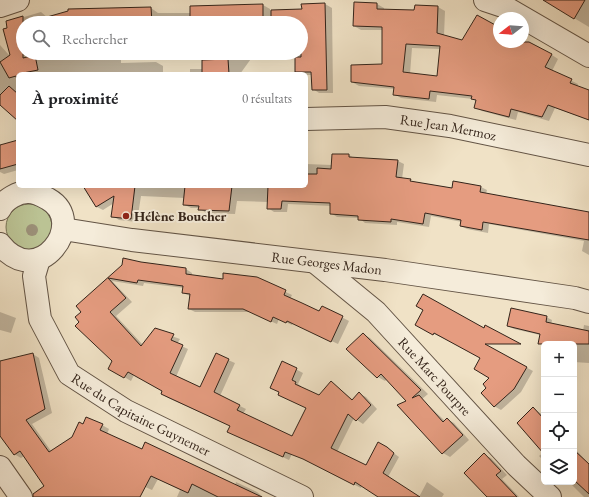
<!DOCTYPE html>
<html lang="fr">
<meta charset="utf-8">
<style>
:root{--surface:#fff;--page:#f6f6f6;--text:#202124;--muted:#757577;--line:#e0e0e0}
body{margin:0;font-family:"EB Garamond",serif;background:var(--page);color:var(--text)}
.controls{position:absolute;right:12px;bottom:12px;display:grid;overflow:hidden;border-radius:6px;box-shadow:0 4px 16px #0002}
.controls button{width:36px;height:36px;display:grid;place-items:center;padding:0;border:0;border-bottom:1px solid var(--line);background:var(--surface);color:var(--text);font:20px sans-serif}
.compass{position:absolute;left:493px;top:12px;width:36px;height:36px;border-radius:50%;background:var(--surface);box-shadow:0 4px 16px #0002;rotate:253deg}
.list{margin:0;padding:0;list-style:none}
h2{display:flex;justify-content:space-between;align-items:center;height:52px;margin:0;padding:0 16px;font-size:17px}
h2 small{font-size:13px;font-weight:400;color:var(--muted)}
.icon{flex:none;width:22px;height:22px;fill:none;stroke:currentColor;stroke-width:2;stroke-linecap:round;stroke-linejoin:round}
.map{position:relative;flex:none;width:589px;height:497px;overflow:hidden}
.search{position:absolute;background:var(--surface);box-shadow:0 4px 16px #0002;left:16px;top:16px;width:292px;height:44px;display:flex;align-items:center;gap:10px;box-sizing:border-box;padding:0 14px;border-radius:22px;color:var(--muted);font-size:15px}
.panel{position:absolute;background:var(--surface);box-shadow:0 4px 16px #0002;left:16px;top:72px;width:292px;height:116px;border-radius:6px}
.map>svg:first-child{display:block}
</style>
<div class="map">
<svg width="589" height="497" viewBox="0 0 589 497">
<rect width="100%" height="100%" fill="#f0e2c6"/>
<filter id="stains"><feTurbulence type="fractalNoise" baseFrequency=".005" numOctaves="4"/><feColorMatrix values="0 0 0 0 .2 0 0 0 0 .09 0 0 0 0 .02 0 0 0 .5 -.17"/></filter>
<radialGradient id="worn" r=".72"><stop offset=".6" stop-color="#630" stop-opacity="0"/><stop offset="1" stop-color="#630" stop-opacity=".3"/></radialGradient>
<!-- green -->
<circle fill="#bbc394" stroke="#787457" cx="29" cy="227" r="23"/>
<!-- shadow -->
<g fill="#0003" fill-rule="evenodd">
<polygon points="544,0 589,0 589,27"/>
<polygon points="303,4 325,4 332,8 333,93 319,93 313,89 312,75 306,75 296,71 296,53 301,53 301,23 23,23 23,53 121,53 121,63 156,62 163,66 163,74 18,74 18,120 1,104 0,106 0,45 18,65 7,22 41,12 48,18 151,8 158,13 191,13 191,7 263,5 270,9 270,11 303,10"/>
<path d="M377,4L384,8V10L415,11L416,6L438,7L445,11L444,36L463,42L499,28V42L531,45L552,55L558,59L552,71L578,84L577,87L589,91V120L555,108L549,121L518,112L516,120L482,111L475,107L477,101L473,99L437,95L436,102L401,98L394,94L395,89L359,86L352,82L383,65V30H361L354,26ZM412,48L441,49L438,77L410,74Z"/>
<polygon points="216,53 253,53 253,56 240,74 190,74 190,69 203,69 216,60"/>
<polygon points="0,146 18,155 18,170 4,174 0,172"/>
<polygon points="333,155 349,155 354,158 398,161 404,164 402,179 415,183 453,189 481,187 487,190 486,194 589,213 589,255 582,251 584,241 489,224 488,233 467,229 461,226 462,222 431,216 429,227 397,222 397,225 365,223 359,218 337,217 331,213 331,206 288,204 287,212 274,212 268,208 268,202 237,201 235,214 206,213 199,208 191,208 185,205 185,198 141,196 137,222 119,220 113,216 114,203 103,210 97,207 85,186 306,186 306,164 332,165"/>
<polygon points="141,263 186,269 192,273 192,276 224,280 257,278 292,295 290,299 320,313 322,307 349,321 338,344 293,323 292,325 279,319 277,324 250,312 195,312 189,309 190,296 183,293 184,288 144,283 143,286 112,281 132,302 116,316 143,345 155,330 180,339 177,344 188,349 176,377 201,388 228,360 235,363 220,396 246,409 243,414 293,438 307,408 282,362 303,373 298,384 301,386 301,388 319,397 332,382 353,400 360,394 366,397 377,409 363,424 354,418 337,452 366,467 385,447 399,457 388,477 419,497 427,482 444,494 442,497 380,497 362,485 361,488 292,454 289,460 235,435 231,426 168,398 162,394 163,391 134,375 131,381 109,368 113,361 81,322 83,312 78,306 123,266"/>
<polygon points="0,312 16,318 11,333 0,330"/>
<polygon points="546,317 552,320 549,337 514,329 508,326"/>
<polygon points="416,325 454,328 533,371 521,392 501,410 494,406 488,388 491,378 481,357"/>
<polygon points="584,325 589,326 589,363 574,362 574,344 560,344 583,331"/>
<polygon points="363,334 370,338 428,394 422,399 445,421 447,419 454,423 469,440 450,457 443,453 399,405 407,401 387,379 385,381 378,377 348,349"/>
<polygon points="33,354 39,358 52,413 32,424 51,451 73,437 84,425 102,425 109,429 107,434 142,450 235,485 236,482 257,492 263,497 177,497 180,490 158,479 152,490 108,470 136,497 46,497 45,486 24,456 21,458 14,454 0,434 0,362"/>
<polygon points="533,408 544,416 544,461 539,456 544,452"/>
<polygon points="574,448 589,464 589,497 584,497 569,482 574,482"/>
<polygon points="484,455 491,458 507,475 502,479 519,497 488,497"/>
</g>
<!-- building -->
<g fill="#e59c80" stroke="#34241a" fill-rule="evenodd">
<polygon points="543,0 585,0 574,19"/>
<path d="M354,2L377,3V9L414,10L415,5L438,6L437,33L462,40L477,15L499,27V42H529L552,54L545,67L572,79L570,83L589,90V120L548,105L542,117L511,109L509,117L474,108L476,100L471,99L472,96L430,91L429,99L393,95L394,87L351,82V65L382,64V27L353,26ZM406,44L440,46L437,76L403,72Z"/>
<polygon points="325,3 327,90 312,90 311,72 295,72 295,57 301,57 301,23 271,23 271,10 302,9 301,4"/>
<polygon points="263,4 263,23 190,23 190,6"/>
<polygon points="151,7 152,23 41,23 40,19 68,11 68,9"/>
<polygon points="23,16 23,58 35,55 38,70 18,74 18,85 16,76 9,78 0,62 10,55 3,29 7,28 6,21"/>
<polygon points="228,59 229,74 202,74 202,60"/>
<polygon points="9,86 18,94 18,121 0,105 0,95"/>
<polygon points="18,140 18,164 0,169 0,145"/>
<polygon points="332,154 349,154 349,157 398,160 396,177 411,179 410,181 452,188 453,181 481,186 480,192 589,212 589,240 483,222 482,230 460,226 461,220 425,213 423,224 391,219 391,222 358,220 358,216 330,214 330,203 282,201 281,209 267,209 268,186 306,186 306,174 317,174 317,168 331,169"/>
<polygon points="83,186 135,186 131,219 111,217 114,196 96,207"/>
<polygon points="185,186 232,186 229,211 198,210 199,206 183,205"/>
<polygon points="123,258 141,262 186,268 186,274 223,279 223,273 257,277 286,290 284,295 302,303 319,311 322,306 343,316 331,342 287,321 286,323 273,317 271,322 243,309 188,309 190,294 182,293 183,286 138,280 137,283 108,278 126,298 110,312 141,346 155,328 174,334 171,340 183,345 170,373 200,387 216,353 229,359 214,392 240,405 237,410 292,436 306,408 278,395 279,392 270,388 282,361 297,368 292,380 296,382 295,384 319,395 331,381 352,400 359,392 371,405 356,421 348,414 331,448 366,465 378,442 387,447 394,453 383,473 420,497 378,497 355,482 354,485 303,459 285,452 283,457 227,432 230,426 161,394 162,391 128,372 124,378 108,369 112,361 75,326 79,322 75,317 81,312 76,306 122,265"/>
<polygon points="423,294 484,328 485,325 521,344 485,344 527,367 514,389 494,407 481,393 486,388 483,384 489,378 474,369 480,358 434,333 433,335 415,325 423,310 416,306"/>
<polygon points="511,308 547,316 546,322 589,331 589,344 538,344 540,334 507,326"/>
<polygon points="363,333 421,390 412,398 419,395 443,422 447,418 463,435 442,454 397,405 406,401 381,374 377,378 346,349"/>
<polygon points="33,353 45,409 26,420 49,452 72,437 79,422 83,424 86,417 103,424 100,430 142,449 145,442 262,497 218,497 192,484 188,493 151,476 140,497 33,497 33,494 44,486 20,451 14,455 0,436 0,361"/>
<polygon points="533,407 544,419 544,454 517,423"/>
<polygon points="574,450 589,464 589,494 574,480"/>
<polygon points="484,453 501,471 496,475 517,497 487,497 464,473"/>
</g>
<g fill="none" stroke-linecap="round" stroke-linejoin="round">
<!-- minor casing -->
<g stroke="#635445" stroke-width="24">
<g id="minor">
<polyline points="485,0 503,6 589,56"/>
<polyline points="0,6 18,0"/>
<path id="s1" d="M306,119L385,117L450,126L589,155"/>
<path d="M0,209C5,199 18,192 28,192C36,192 41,195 48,199C89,222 38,292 0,244"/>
<path id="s2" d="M63,229L132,240L385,270L575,298L589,302"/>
<path id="s3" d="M39,259L34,276L40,319L69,374L126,411L302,497"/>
<path id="s4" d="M315,262L376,312L516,465L550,497"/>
<polyline points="0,467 21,497"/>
</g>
</g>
<!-- minor -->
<use href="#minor" stroke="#f5ecda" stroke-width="22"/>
</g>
<!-- trees -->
<circle fill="#9b9078" cx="32" cy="230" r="6"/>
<!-- markers -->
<circle fill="#8f2418" stroke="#f5ecda" stroke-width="1.5" cx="126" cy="216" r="4"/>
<g text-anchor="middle" stroke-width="4" stroke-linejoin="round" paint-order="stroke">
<!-- street labels -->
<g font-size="14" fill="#34241a" stroke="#f5ecda">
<text dy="5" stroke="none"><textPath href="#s1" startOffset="143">Rue Jean Mermoz</textPath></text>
<text dy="5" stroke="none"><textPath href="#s2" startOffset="266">Rue Georges Madon</textPath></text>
<text dy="5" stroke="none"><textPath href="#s4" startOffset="166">Rue Marc Pourpre</textPath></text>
<text dy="5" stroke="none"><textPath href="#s3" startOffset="206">Rue du Capitaine Guynemer</textPath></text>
</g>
<!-- poi labels -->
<g font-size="14" font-weight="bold" fill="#34241a" stroke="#f5ecda" text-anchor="start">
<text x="134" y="221">Hélène Boucher</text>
</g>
</g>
<rect width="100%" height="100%" filter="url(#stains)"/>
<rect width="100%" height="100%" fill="url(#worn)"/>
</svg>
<div class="controls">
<button>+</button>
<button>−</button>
<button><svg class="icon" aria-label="locate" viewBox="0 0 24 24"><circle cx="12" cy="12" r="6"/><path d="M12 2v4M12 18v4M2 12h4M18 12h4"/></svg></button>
<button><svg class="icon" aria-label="layers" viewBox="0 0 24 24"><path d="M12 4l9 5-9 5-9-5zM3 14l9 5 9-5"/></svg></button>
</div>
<svg class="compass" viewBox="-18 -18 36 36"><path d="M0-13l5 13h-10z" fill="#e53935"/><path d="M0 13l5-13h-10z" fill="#757577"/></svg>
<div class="search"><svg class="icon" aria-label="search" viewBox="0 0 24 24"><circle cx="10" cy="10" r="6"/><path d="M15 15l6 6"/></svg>Rechercher</div>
<section class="panel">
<h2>À proximité<small>0 résultats</small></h2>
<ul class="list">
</ul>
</section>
</div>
